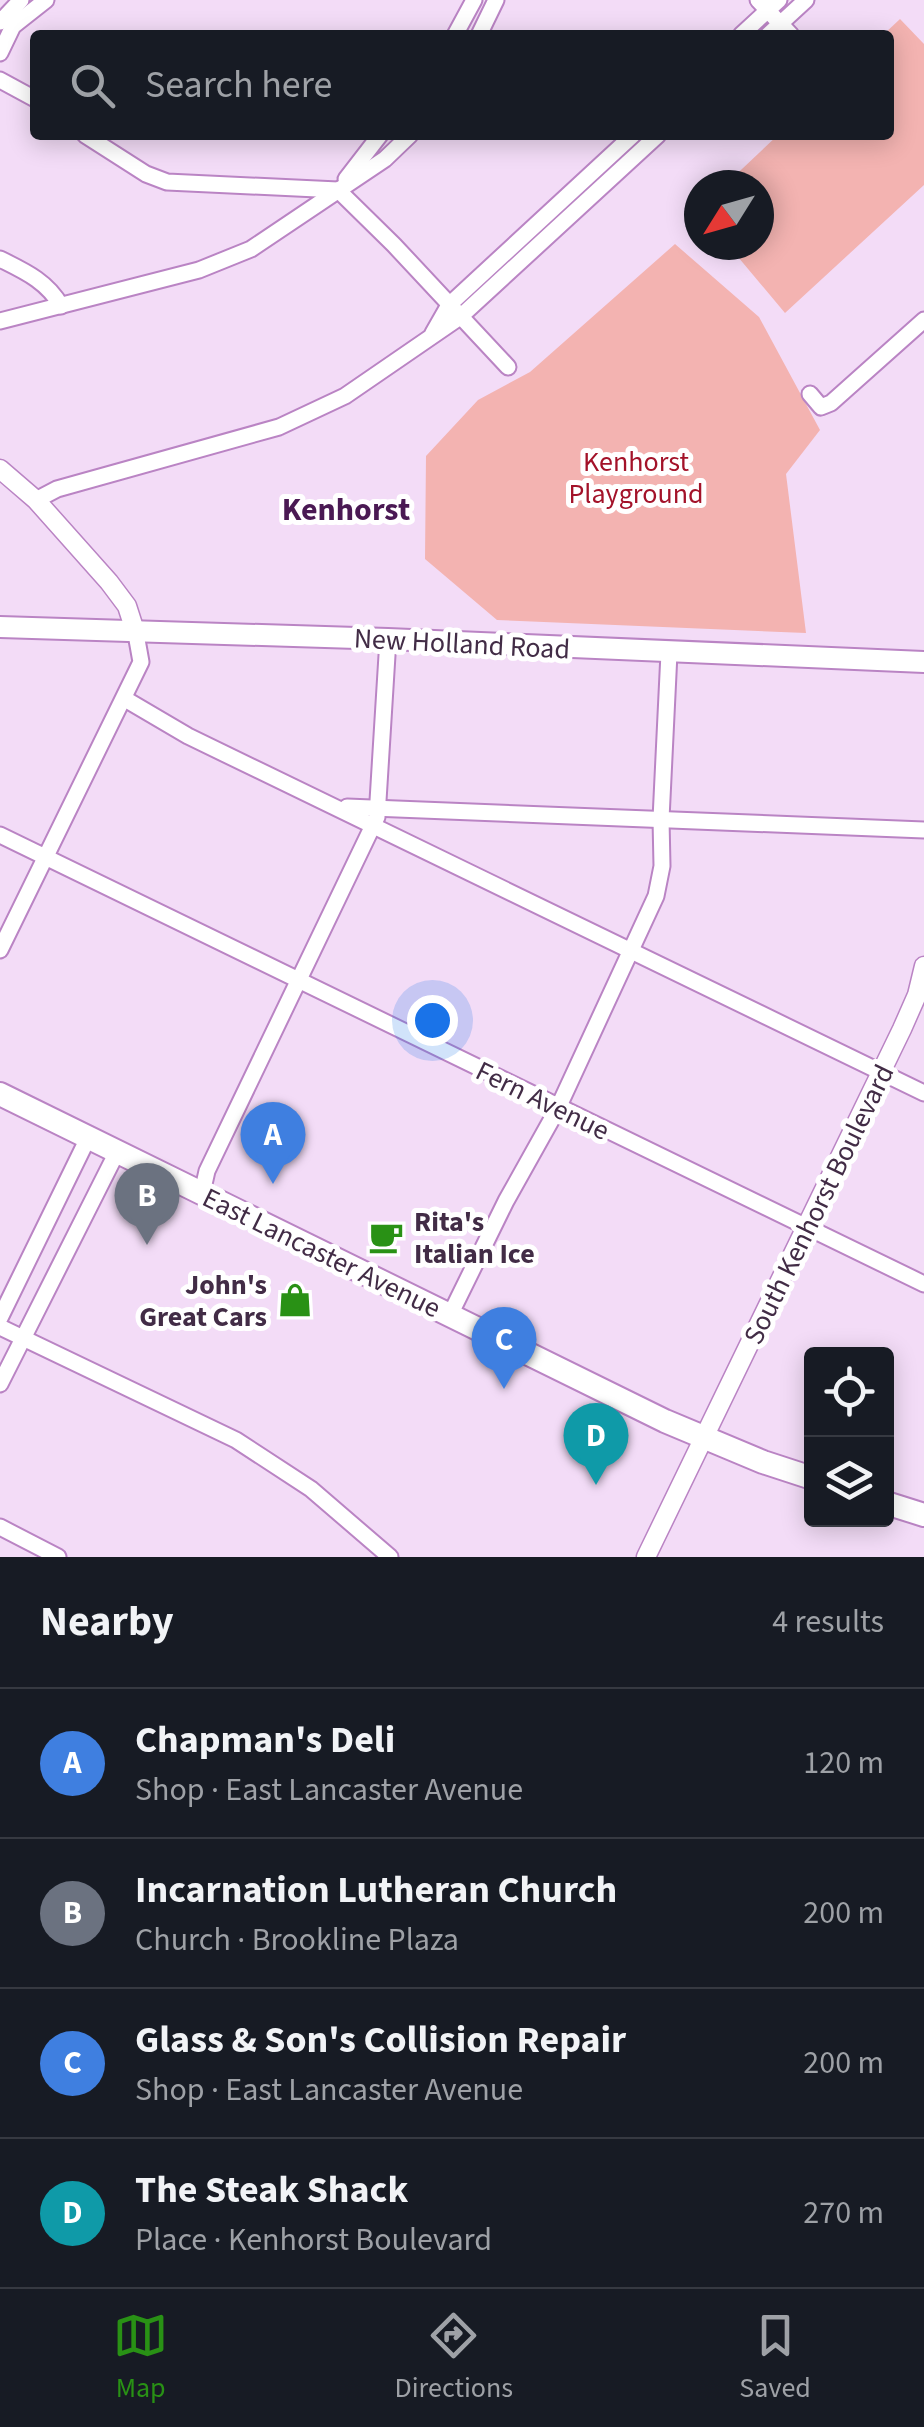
<!DOCTYPE html>
<meta charset="utf-8">
<style>
:root{--surface:#171b24;--page:#242831;--text:#f1f3f6;--muted:#9ea1a6;--line:#363941;--accent:#299115}
body{margin:0;font-family:"Source Sans 3",sans-serif;background:var(--page);color:var(--text)}
.controls{position:absolute;right:30px;bottom:30px;display:grid;overflow:hidden;border-radius:10px;box-shadow:0 5px 25px #0003}
.controls button{width:90px;height:90px;display:grid;place-items:center;padding:0;border:0;border-bottom:2px solid var(--line);background:var(--surface);color:var(--text);font:50px sans-serif}
.compass{position:absolute;left:684px;top:170px;width:90px;height:90px;border-radius:50%;background:var(--surface);box-shadow:0 5px 25px #0003;rotate:233deg}
.you{position:absolute;left:432px;top:1020px;width:35px;height:35px;margin:-25px;border:8px solid #fff;border-radius:50%;background:#1a73e8;box-shadow:0 0 0 15px #1a73e833}
.badge{display:grid;place-items:center;width:65px;height:65px;border-radius:50%;background:var(--accent);color:#fff;font-size:32px;font-weight:700}
.pin{position:absolute;translate:-50% -82px;filter:drop-shadow(0 2px 5px #0008)}
.pin::after{content:'';position:absolute;top:52px;width:35px;height:30px;background:inherit;clip-path:polygon(0 0,100% 0,50% 100%)}
.list{margin:0;padding:0;list-style:none}
h2{display:flex;justify-content:space-between;align-items:center;height:130px;margin:0;padding:0 40px;font-size:42px}
h2 small{font-size:32px;font-weight:400;color:var(--muted)}
.list li{display:grid;grid-template-columns:65px 1fr auto;gap:30px;align-items:center;box-sizing:border-box;height:150px;padding:0 40px;border-top:2px solid var(--line)}
.list b{display:block;font-size:38px;white-space:nowrap}
.list p{margin:0;font-size:32px;white-space:nowrap;color:var(--muted)}
.list em{font-size:32px;font-style:normal;color:var(--muted)}
.icon{flex:none;width:55px;height:55px;fill:none;stroke:currentColor;stroke-width:2;stroke-linecap:round;stroke-linejoin:round}
.map{position:relative;flex:none;width:924px;height:1557px;overflow:hidden}
.search{position:absolute;background:var(--surface);box-shadow:0 5px 25px #0003;left:30px;right:30px;top:30px;height:110px;display:flex;align-items:center;gap:25px;box-sizing:border-box;padding:0 35px;border-radius:10px;color:var(--muted);font-size:38px}
.sheet{height:730px;background:var(--surface)}
nav{display:flex;justify-content:space-around;align-items:center;box-sizing:border-box;height:140px;border-top:2px solid var(--line);background:var(--surface);font-size:28px;color:var(--muted)}
nav a{display:grid;justify-items:center;gap:5px}
nav .on{color:var(--accent)}
.map>svg:first-child{display:block}
</style>
<div class="map">
<svg width="924" height="1557" viewBox="0 0 924 1557">
<rect width="100%" height="100%" fill="#f3dcf7"/>
<!-- green -->
<g fill="#f3b3b1">
<polygon points="900,19 924,44 924,185 785,313 728,245 759,245 759,185 725,185 778,135 889,135 889,35 883,35"/>
<polygon points="675,244 759,317 820,430 786,474 806,633 497,620 425,559 426,456 478,400 530,372"/>
</g>
<g fill="none" stroke-linecap="round" stroke-linejoin="round">
<!-- minor casing -->
<g stroke="#ba84c4" stroke-width="19">
<g id="minor">
<polyline points="758,0 791,35"/>
<polyline points="0,22 21,0"/>
<polyline points="455,35 474,0"/>
<polyline points="479,35 496,0"/>
<polyline points="741,35 779,0"/>
<polyline points="768,35 806,0"/>
<polyline points="0,53 13,26 46,0"/>
<polyline points="0,80 35,99"/>
<polyline points="85,135 146,174 167,182 338,190"/>
<polyline points="346,179 380,135"/>
<polyline points="338,190 394,245 508,367"/>
<path d="M0,259C24,271 47,281 61,306"/>
<polyline points="0,321 199,270 251,249 385,159 410,135"/>
<polyline points="433,333 449,305 633,135"/>
<polyline points="810,394 821,407 831,403 924,320"/>
<polyline points="36,500 57,489 279,427 345,396 460,317 658,135"/>
<polyline points="125,699 188,736 924,1093"/>
<polyline points="347,807 924,830"/>
<polyline points="0,835 924,1284"/>
<polyline points="0,950 141,662 136,634"/>
<polyline points="202,1193 207,1171 377,817 388,639"/>
<polyline points="450,1315 506,1201 558,1108 656,896 662,866 661,819 669,653"/>
<polyline points="0,1318 88,1138"/>
<polyline points="0,1327 236,1440 311,1489 390,1557"/>
<polyline points="0,1384 117,1152"/>
<polyline points="0,1527 58,1557"/>
</g>
</g>
<!-- tertiary casing -->
<g stroke="#ba84c4" stroke-width="21">
<g id="tertiary">
<polyline points="0,469 36,500 109,582 127,606 136,634"/>
<polyline points="646,1557 902,1029 917,995 924,966"/>
</g>
</g>
<!-- secondary casing -->
<g stroke="#ba84c4" stroke-width="24">
<polyline id="secondary" points="0,627 388,639 924,662"/>
</g>
<!-- primary casing -->
<g stroke="#ba84c4" stroke-width="26">
<g id="primary">
<polyline points="0,1094 665,1421 763,1462 812,1478"/>
<polyline points="886,1503 924,1515"/>
</g>
</g>
<!-- minor -->
<use href="#minor" stroke="#fff" stroke-width="15"/>
<!-- tertiary -->
<use href="#tertiary" stroke="#fff" stroke-width="18"/>
<!-- secondary -->
<use href="#secondary" stroke="#fff" stroke-width="20"/>
<!-- primary -->
<use href="#primary" stroke="#fff" stroke-width="22"/>
</g>
<!-- icons -->
<defs>
<g id="cafe-bare" transform="scale(2.7)"><path d="M-5.5-4.5H6V0H3Q3 3.5 0 3.5H-2.5Q-5.5 3.5-5.5 0ZM3-3.2v2h1.7v-2ZM-6 4.5H4V6H-6Z" fill="#299115" stroke="#fff" stroke-width="2.5" paint-order="stroke"/></g>
<g id="shop-bare" transform="scale(2.7)"><path d="M-5-2.5h2.3a2.7 3.5 0 0 1 5.4 0H5L5.5 6h-11ZM-1.5-2.5h3a1.5 2.3 0 0 0-3 0Z" fill="#299115" stroke="#fff" stroke-width="2.5" paint-order="stroke"/></g>
</defs>
<g fill-rule="evenodd">
<use href="#cafe-bare" x="386" y="1237"/>
<use href="#shop-bare" x="295" y="1300"/>
</g>
<g text-anchor="middle" stroke-width="10" stroke-linejoin="round" paint-order="stroke">
<!-- park labels -->
<g font-size="28" fill="#a31229" stroke="#fff">
<text x="636" y="471">Kenhorst<tspan x="636" dy="32">Playground</tspan></text>
</g>
<!-- street labels -->
<g font-size="28" fill="#422c46" stroke="#fff">
<text transform="translate(462 643) rotate(3)" y="10">New Holland Road</text>
<text transform="translate(543 1100) rotate(26)" y="10">Fern Avenue</text>
<text transform="translate(818 1204) rotate(-64)" y="10">South Kenhorst Boulevard</text>
<text transform="translate(322 1252) rotate(26)" y="10">East Lancaster Avenue</text>
</g>
<!-- poi labels -->
<g font-size="28" font-weight="bold" fill="#422c46" stroke="#fff" text-anchor="start">
<text x="414" y="1231">Rita's<tspan x="414" dy="32">Italian Ice</tspan></text>
<text x="267" y="1294" text-anchor="end">John's<tspan x="267" dy="32">Great Cars</tspan></text>
</g>
<!-- quarter labels -->
<g font-size="32" font-weight="bold" fill="#4a1953" stroke="#fff">
<text x="346" y="520">Kenhorst</text>
</g>
</g>
</svg>
<div class="controls">
<button><svg class="icon" aria-label="locate" viewBox="0 0 24 24"><circle cx="12" cy="12" r="6"/><path d="M12 2v4M12 18v4M2 12h4M18 12h4"/></svg></button>
<button><svg class="icon" aria-label="layers" viewBox="0 0 24 24"><path d="M12 4l9 5-9 5-9-5zM3 14l9 5 9-5"/></svg></button>
</div>
<svg class="compass" viewBox="-18 -18 36 36"><path d="M0-13l5 13h-10z" fill="#e53935"/><path d="M0 13l5-13h-10z" fill="#9ea1a6"/></svg>
<div class="you"></div>
<div class="pin badge" style="left:273px;top:1184px;background:#3f7fe0">A</div>
<div class="pin badge" style="left:147px;top:1245px;background:#6b7280">B</div>
<div class="pin badge" style="left:504px;top:1389px;background:#3f7fe0">C</div>
<div class="pin badge" style="left:596px;top:1485px;background:#0f9aa8">D</div>
<div class="search"><svg class="icon" aria-label="search" viewBox="0 0 24 24"><circle cx="10" cy="10" r="6"/><path d="M15 15l6 6"/></svg>Search here</div>
</div>
<section class="sheet">
<h2>Nearby<small>4 results</small></h2>
<ul class="list">
<li><span class="badge" style="background:#3f7fe0">A</span><div><b>Chapman's Deli</b><p>Shop · East Lancaster Avenue</p></div><em>120 m</em></li>
<li><span class="badge" style="background:#6b7280">B</span><div><b>Incarnation Lutheran Church</b><p>Church · Brookline Plaza</p></div><em>200 m</em></li>
<li><span class="badge" style="background:#3f7fe0">C</span><div><b>Glass &amp; Son's Collision Repair</b><p>Shop · East Lancaster Avenue</p></div><em>200 m</em></li>
<li><span class="badge" style="background:#0f9aa8">D</span><div><b>The Steak Shack</b><p>Place · Kenhorst Boulevard</p></div><em>270 m</em></li>
</ul>
</section>
<nav>
<a class="on"><svg class="icon" aria-label="map" viewBox="0 0 24 24"><path d="M3 6l6-2 6 2 6-2v14l-6 2-6-2-6 2zM9 4v14M15 6v14"/></svg>Map</a>
<a><svg class="icon" aria-label="directions" viewBox="0 0 24 24"><path d="M12 3l9 9-9 9-9-9zM9 14v-3h6M13 9l2 2-2 2"/></svg>Directions</a>
<a><svg class="icon" aria-label="saved" viewBox="0 0 24 24"><path d="M7 4h10v16l-5-4-5 4z"/></svg>Saved</a>
</nav>
